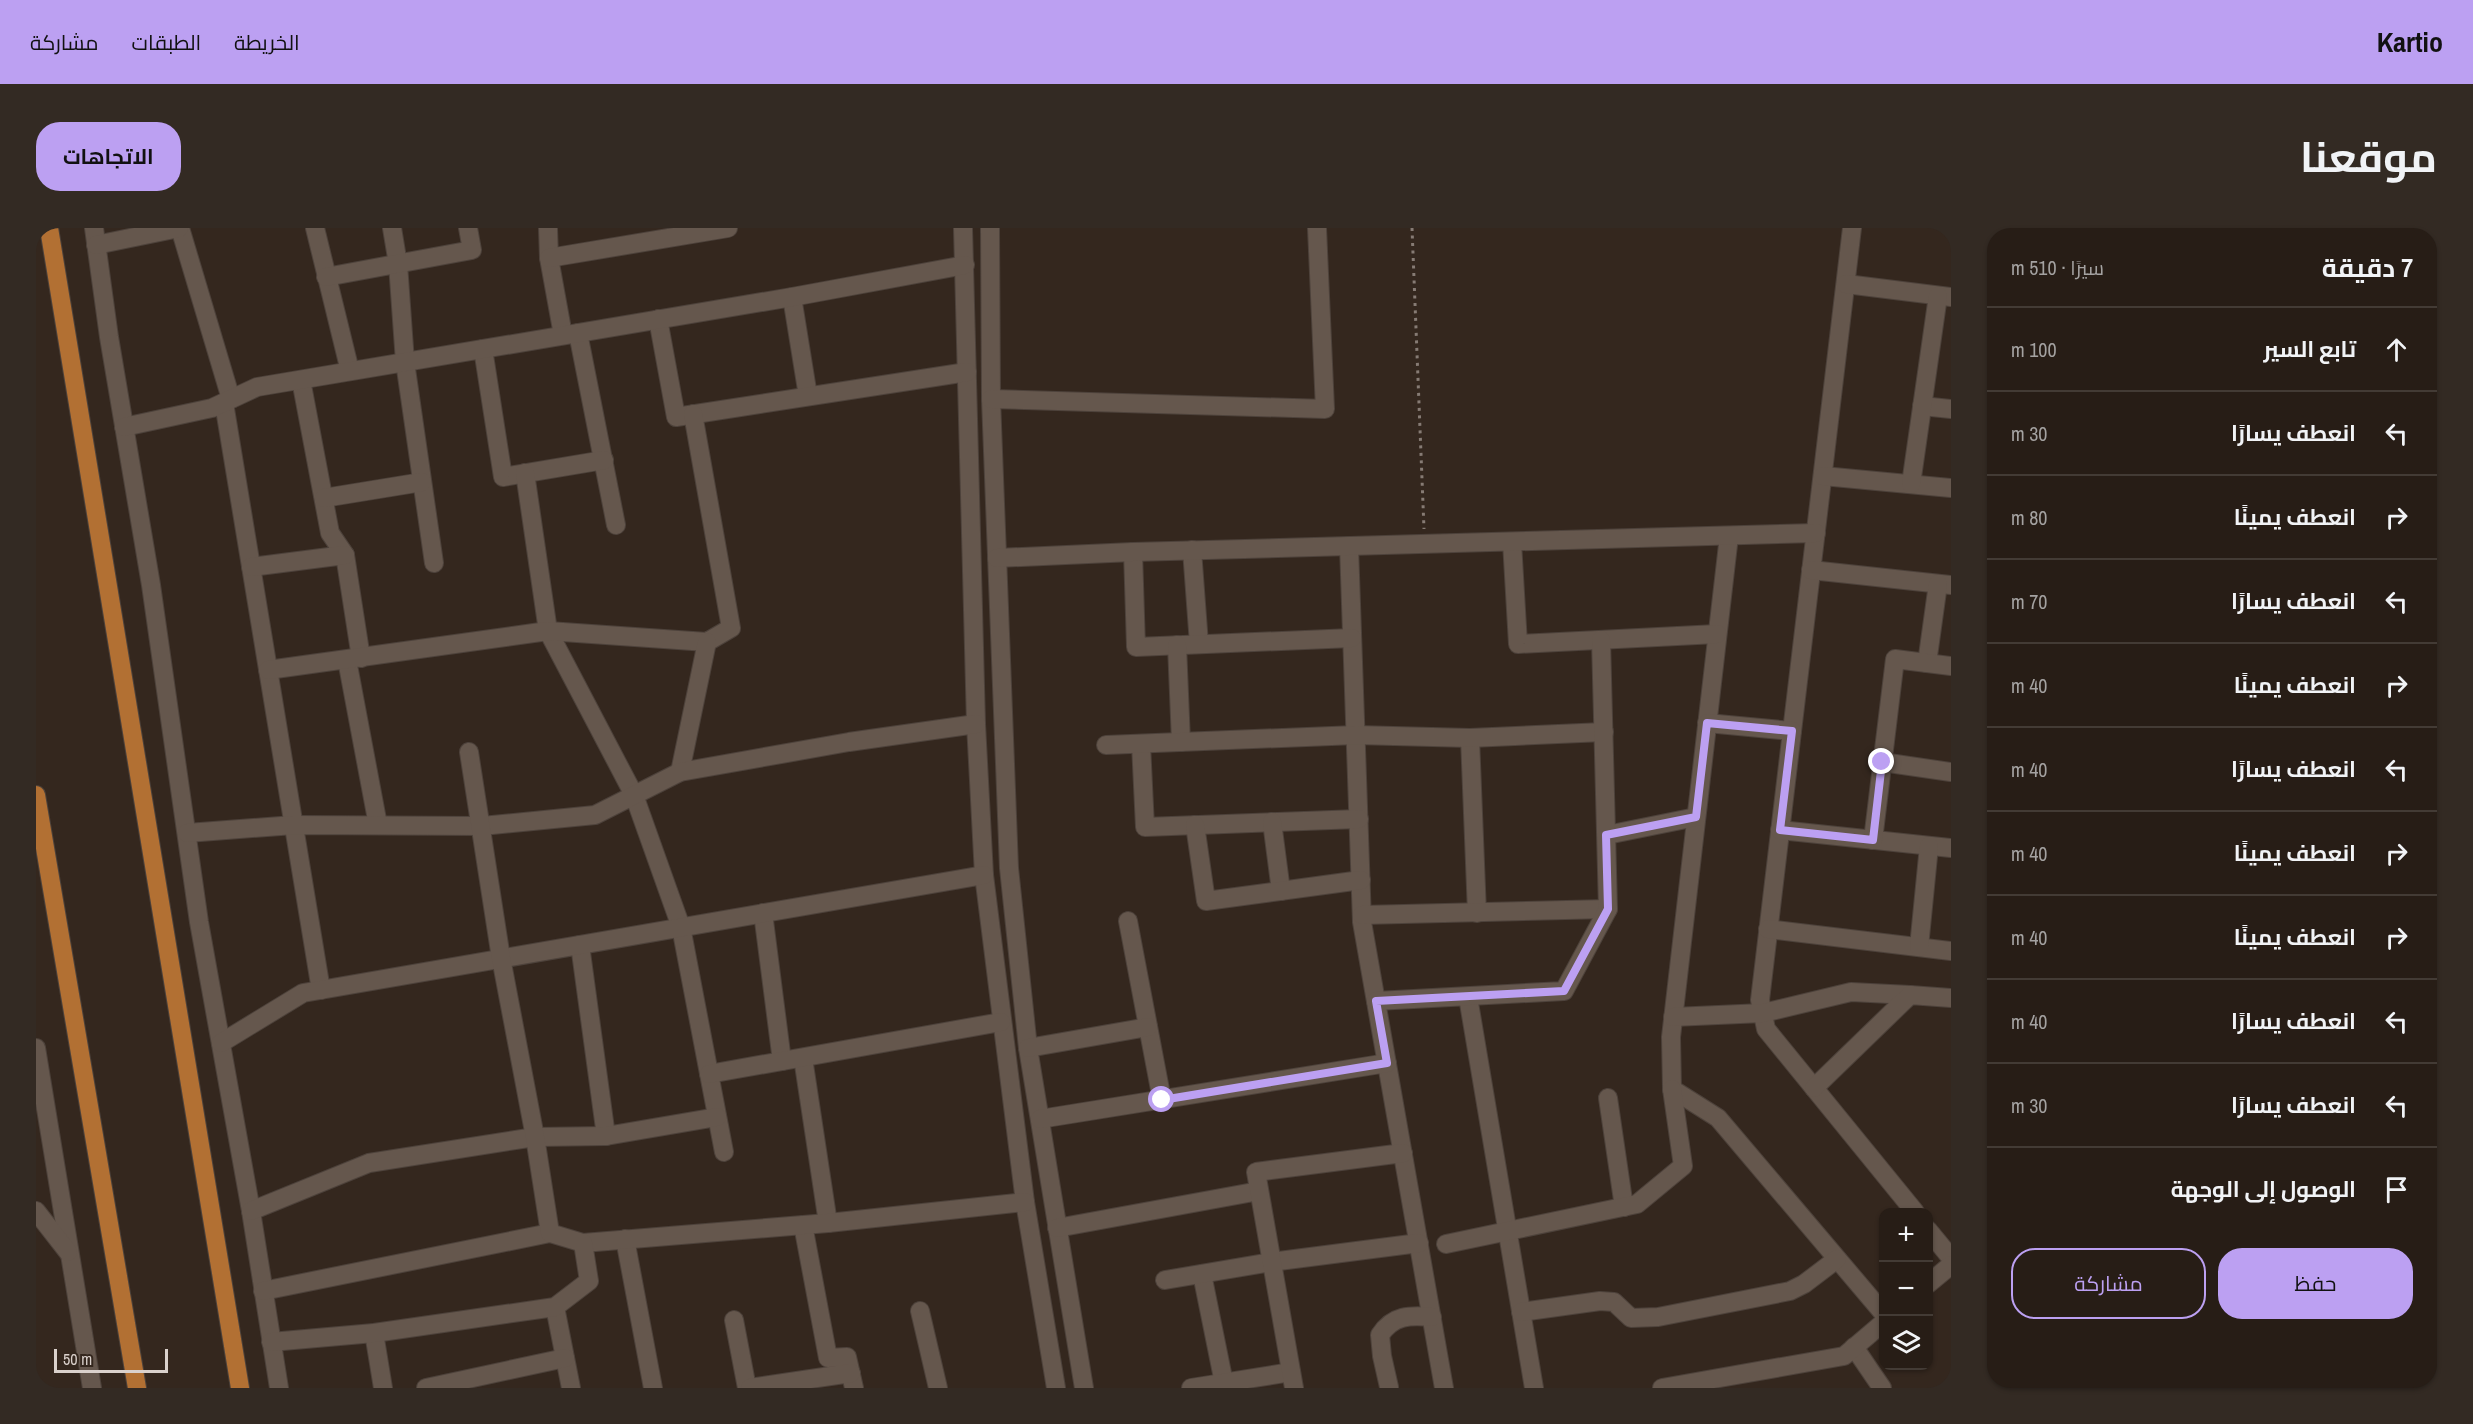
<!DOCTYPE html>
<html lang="ar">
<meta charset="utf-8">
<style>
:root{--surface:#271d16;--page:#332a23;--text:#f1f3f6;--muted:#a4a2a1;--line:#433b35;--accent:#bca0f2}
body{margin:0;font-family:"Archivo Narrow",Cairo,sans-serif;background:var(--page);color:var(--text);direction:rtl}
.controls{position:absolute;right:18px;bottom:18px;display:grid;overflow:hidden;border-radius:12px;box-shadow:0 2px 4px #0004}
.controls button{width:54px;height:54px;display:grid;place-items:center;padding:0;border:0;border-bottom:2px solid var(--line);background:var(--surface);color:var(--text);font:30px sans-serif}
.scale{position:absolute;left:18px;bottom:15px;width:114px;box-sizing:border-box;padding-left:6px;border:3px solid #dad1cc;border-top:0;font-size:16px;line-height:21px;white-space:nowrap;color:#dad1cc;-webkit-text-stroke:4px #34271e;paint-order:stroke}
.stop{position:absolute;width:18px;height:18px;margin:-14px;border:4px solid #bca0f2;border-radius:50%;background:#fff}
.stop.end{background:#bca0f2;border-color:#fff;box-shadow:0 2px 6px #0008}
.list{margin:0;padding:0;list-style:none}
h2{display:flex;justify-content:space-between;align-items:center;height:78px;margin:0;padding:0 24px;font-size:26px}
h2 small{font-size:20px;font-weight:400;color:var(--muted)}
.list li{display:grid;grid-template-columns:39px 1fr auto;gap:18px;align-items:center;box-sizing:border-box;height:84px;padding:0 24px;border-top:2px solid var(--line)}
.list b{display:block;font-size:22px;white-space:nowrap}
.list em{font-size:20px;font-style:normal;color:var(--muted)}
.actions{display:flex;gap:12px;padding:18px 24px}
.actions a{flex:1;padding:14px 0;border:2px solid var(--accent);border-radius:24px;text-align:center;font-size:21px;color:var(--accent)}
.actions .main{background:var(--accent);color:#111}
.icon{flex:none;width:33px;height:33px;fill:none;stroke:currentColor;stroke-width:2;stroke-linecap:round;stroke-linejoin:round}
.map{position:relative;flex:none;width:1915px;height:1160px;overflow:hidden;direction:ltr;border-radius:24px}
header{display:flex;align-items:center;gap:36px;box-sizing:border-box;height:84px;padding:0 30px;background:var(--accent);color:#111}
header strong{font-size:28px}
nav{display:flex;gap:33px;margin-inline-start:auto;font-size:21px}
.intro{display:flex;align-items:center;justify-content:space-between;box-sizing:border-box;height:144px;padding:0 36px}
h1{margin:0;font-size:42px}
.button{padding:15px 27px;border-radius:24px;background:var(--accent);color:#111;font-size:21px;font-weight:700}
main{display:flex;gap:36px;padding:0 36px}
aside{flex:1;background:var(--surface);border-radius:24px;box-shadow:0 2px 4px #0004}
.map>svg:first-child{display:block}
</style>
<header>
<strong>Kartio</strong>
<nav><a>الخريطة</a><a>الطبقات</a><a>مشاركة</a></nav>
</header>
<div class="intro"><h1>موقعنا</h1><a class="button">الاتجاهات</a></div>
<main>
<aside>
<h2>7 دقيقة<small>سيرًا · 510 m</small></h2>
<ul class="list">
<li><svg class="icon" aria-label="ahead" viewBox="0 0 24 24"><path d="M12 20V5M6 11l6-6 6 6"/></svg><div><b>تابع السير</b></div><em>100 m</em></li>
<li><svg class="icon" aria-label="left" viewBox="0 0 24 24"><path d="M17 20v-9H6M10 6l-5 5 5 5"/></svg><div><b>انعطف يسارًا</b></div><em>30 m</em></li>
<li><svg class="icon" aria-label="right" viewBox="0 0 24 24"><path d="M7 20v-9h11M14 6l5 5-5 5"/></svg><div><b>انعطف يمينًا</b></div><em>80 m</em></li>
<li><svg class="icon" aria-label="left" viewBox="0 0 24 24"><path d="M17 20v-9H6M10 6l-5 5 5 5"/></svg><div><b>انعطف يسارًا</b></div><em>70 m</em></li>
<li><svg class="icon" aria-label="right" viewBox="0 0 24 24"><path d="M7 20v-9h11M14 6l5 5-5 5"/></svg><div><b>انعطف يمينًا</b></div><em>40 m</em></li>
<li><svg class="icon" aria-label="left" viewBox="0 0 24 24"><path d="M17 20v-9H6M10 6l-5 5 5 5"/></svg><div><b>انعطف يسارًا</b></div><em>40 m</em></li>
<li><svg class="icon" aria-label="right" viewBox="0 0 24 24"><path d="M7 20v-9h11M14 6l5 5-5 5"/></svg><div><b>انعطف يمينًا</b></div><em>40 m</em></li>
<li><svg class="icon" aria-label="right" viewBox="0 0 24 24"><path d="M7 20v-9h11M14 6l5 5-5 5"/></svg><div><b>انعطف يمينًا</b></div><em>40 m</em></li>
<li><svg class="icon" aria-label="left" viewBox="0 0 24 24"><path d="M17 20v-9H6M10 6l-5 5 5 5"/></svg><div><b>انعطف يسارًا</b></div><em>40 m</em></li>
<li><svg class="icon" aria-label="left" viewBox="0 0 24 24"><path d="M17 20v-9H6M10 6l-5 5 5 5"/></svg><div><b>انعطف يسارًا</b></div><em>30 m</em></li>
<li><svg class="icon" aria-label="arrive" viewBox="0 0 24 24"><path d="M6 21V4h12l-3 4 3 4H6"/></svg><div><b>الوصول إلى الوجهة</b></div></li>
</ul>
<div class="actions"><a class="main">حفظ</a><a>مشاركة</a></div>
</aside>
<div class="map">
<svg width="1915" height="1160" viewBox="0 0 1915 1160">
<rect width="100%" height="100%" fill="#34271e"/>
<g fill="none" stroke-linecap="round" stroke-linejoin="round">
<!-- minor casing -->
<g stroke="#4d423b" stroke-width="20">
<g id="minor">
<polyline points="58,0 73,109 115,357 163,694 215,983 243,1160"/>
<polyline points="144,0 195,171"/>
<polyline points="279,0 314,143"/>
<polyline points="356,0 362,36 369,134 398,335"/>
<polyline points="512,0 513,30 527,107"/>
<polyline points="927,0 940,496 948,647 989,974 1020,1160"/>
<polyline points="954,0 955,171 973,640 992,820 1048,1160"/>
<polyline points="1816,0 1724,772 1730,801 1879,984"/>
<polyline points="60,17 143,0"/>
<polyline points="513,30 692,0"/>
<polyline points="290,49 436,22 432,0"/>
<polyline points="1810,56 1915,69"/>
<polyline points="756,69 772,168"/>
<polyline points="622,91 640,189 931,144"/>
<polyline points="542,105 580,297"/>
<polyline points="447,121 467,249 568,232"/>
<polyline points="265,152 294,305 309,327 325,430"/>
<polyline points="955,171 1289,181 1281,0"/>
<polyline points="188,175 285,762"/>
<polyline points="1886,178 1915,181"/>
<polyline points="88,199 176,180 221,159 756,69 929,37"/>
<polyline points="489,245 512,403 598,567 645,699 688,924"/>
<polyline points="1787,248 1915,260"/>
<polyline points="1875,256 1902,68"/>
<polyline points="288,270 386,254"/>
<polyline points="1693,308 1635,809 1636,861 1682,890 1848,1086"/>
<polyline points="1476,314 1482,416 1681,406"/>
<polyline points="1313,318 1326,694 1408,1160"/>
<polyline points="1156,322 1163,416"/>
<polyline points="1097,324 1100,419 1316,410"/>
<polyline points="961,330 1097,324 1780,305"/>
<polyline points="215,339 309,327"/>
<polyline points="1775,342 1915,357"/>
<polyline points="1141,417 1145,514"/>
<polyline points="311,432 342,597"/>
<polyline points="1891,435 1902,356"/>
<polyline points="232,442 512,403 671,414 695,400 657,186"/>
<polyline points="1671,495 1756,503"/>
<polyline points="1434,510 1441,685"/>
<polyline points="1105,516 1109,599 1323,591"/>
<polyline points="1070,517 1320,507 1434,510 1568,504"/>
<polyline points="1846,534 1915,544"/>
<polyline points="644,544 671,414"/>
<polyline points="1236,594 1245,663"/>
<polyline points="1159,597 1170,673 1325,652"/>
<polyline points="1744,602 1915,620"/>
<polyline points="151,605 258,597 446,598 559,587 644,544 813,514 940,496"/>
<polyline points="1571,607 1660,589"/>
<polyline points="1837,612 1859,431 1915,438"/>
<polyline points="727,685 746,833"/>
<polyline points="1326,687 1572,681"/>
<polyline points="1092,693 1126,872"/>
<polyline points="1732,701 1915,723"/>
<polyline points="544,717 570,908"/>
<polyline points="1883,719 1893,618"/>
<polyline points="1432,769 1498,1160"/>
<polyline points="1340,773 1528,763 1572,681 1565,412"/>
<polyline points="1637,789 1727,785 1815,764 1874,767"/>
<polyline points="185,815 267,765 948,647"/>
<polyline points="0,820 56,1160"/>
<polyline points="992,820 1112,799"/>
<polyline points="767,830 792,995"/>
<polyline points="673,846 965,794"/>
<polyline points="1778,860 1874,767 1915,770"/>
<polyline points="1572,870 1588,979"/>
<polyline points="1004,891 1351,835"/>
<polyline points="0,983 32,1024"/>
<polyline points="215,983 333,935 499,909 570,908 681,889"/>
<polyline points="767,997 792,1130 811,1129 818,1160"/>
<polyline points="1021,1000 1223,963"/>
<polyline points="1892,1002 1915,1030"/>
<polyline points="589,1011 617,1160"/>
<polyline points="547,1015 792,995 989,974"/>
<polyline points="1410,1016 1601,976 1647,938 1636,861"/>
<polyline points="1166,1046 1188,1155"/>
<polyline points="1129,1052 1235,1034 1383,1015"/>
<polyline points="1892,1056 1915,1037"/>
<polyline points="227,1063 514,1005"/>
<polyline points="519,1079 535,1160"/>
<polyline points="884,1083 902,1160"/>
<polyline points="1485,1084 1564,1073 1578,1074 1595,1090 1622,1089 1754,1063 1768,1056 1801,1031"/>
<polyline points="698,1092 711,1160"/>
<polyline points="338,1105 347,1160"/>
<polyline points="235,1114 338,1105 519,1079 553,1053 547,1015 514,1005 499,909 465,730 433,524"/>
<polyline points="1818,1119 1846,1160"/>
<path d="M1353,1159L1346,1128L1344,1107C1357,1087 1374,1087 1396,1089"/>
<polyline points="390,1160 529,1130"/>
<polyline points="714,1160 815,1145"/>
<polyline points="1155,1160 1255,1144"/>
<polyline points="1258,1160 1220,944 1367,925"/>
<polyline points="1626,1160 1808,1128 1848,1094"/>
</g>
</g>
<!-- major casing -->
<g stroke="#4d423b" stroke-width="20">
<g id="major">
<polyline points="13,0 204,1160"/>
<polyline points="0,567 101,1160"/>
</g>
</g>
<!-- path -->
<polyline stroke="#867b74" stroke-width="3" stroke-dasharray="3 4.5" stroke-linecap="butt" points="1376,0 1388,301"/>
<!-- minor -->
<use href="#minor" stroke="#65574d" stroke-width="18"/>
<!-- major -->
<use href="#major" stroke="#b27033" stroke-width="18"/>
</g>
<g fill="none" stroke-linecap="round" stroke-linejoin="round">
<!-- route -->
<polyline stroke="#bca0f2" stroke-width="8" points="1126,872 1351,835 1340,773 1528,763 1572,681 1570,607 1660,589 1671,495 1756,503 1744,602 1837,612 1846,534"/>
</g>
</svg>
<div class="controls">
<button>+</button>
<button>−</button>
<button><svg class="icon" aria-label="layers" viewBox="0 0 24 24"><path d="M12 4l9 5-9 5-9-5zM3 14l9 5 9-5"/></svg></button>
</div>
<div class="scale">50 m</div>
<div class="stop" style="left:1126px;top:872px"></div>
<div class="stop end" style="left:1846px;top:534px"></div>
</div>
</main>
